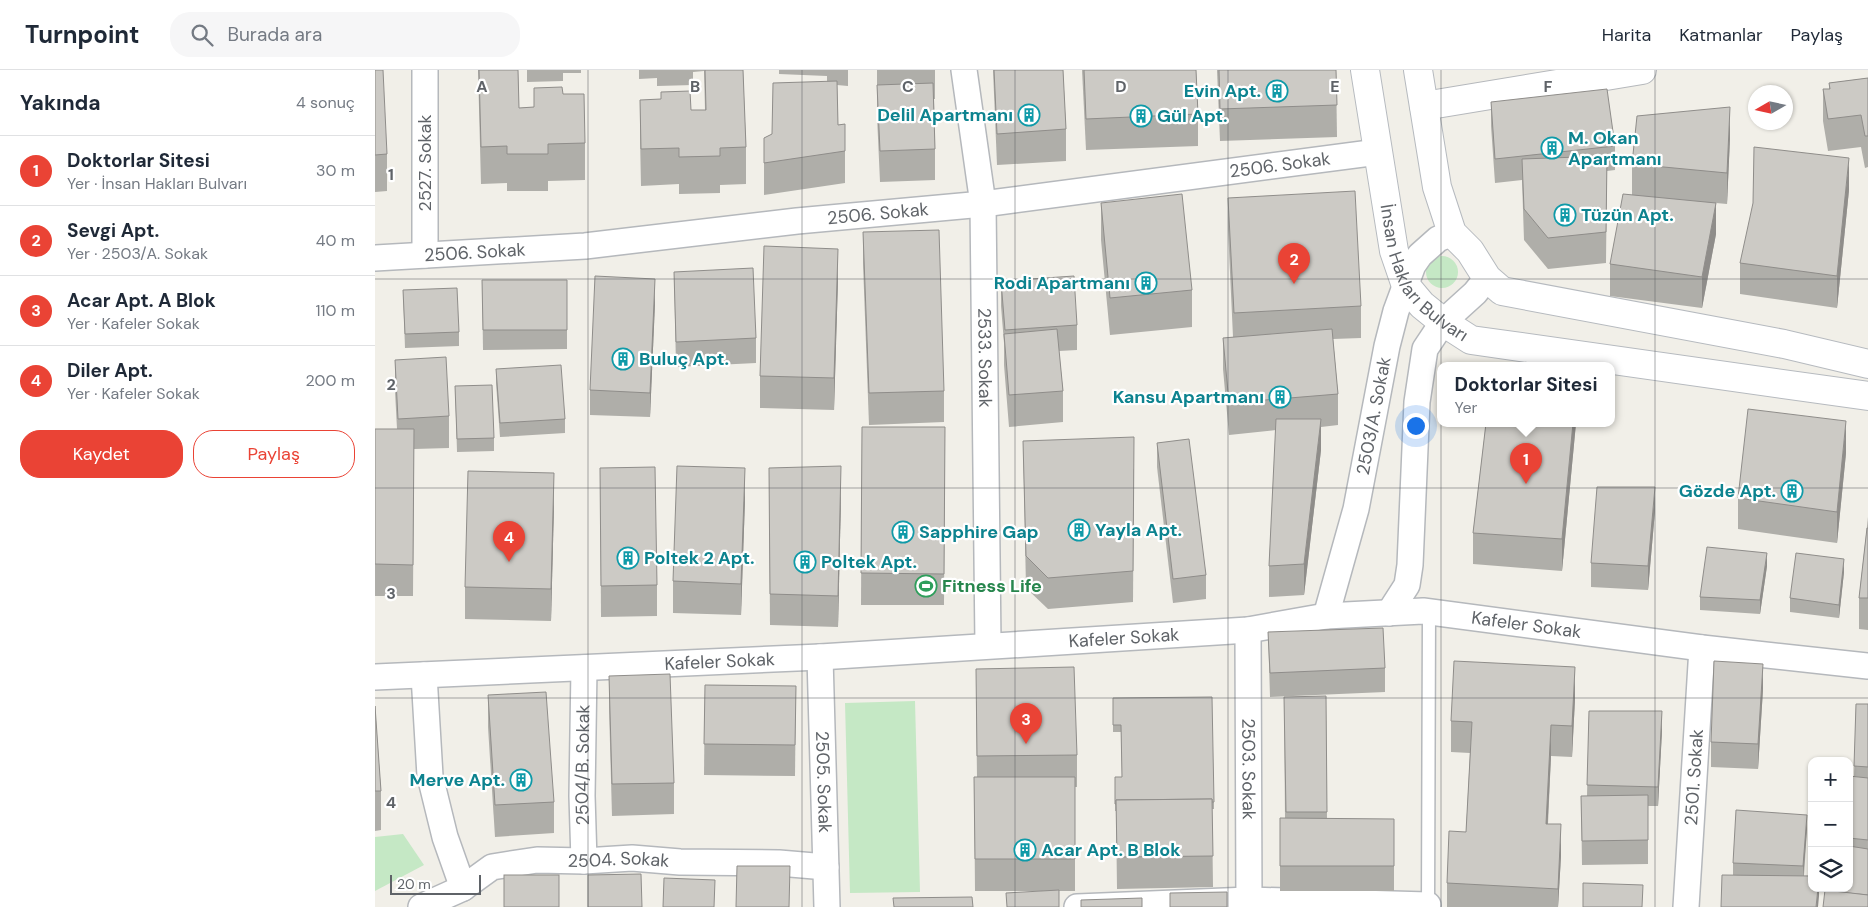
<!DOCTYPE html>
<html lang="tr">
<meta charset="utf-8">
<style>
:root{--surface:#fff;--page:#f6f6f7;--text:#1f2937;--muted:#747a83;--line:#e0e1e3;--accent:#ea4335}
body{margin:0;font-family:"DM Sans",sans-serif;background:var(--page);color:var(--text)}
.controls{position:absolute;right:15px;bottom:15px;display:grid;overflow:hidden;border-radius:10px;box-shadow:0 1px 4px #0004}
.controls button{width:45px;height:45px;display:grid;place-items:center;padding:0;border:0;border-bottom:1px solid var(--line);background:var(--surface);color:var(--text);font:25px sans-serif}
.compass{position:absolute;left:1373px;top:15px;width:45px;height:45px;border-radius:50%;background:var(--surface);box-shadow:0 1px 4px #0004;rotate:261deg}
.scale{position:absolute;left:15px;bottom:12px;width:91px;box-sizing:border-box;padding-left:5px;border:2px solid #5f6368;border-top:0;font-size:14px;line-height:18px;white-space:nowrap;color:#5f6368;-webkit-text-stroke:4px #fff;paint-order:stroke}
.you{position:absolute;left:1040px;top:355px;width:18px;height:18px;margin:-12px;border:4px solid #fff;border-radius:50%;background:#1a73e8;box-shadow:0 0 0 8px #1a73e833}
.badge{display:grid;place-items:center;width:32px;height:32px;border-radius:50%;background:var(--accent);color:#fff;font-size:16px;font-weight:700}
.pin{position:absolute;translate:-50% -41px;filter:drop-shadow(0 1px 2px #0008)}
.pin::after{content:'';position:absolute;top:26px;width:18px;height:15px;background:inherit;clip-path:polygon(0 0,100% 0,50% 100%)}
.popup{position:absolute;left:1062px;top:292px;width:178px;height:65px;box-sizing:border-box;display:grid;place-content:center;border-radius:10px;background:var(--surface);filter:drop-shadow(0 1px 4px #0005);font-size:16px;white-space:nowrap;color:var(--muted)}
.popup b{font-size:19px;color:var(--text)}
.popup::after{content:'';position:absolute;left:50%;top:100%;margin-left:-10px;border:10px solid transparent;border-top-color:var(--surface)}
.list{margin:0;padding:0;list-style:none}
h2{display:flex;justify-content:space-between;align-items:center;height:65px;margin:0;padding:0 20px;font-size:21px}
h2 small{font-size:16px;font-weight:400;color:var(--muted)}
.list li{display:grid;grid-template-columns:32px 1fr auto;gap:15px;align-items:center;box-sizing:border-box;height:70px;padding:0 20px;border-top:1px solid var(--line)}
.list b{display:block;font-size:19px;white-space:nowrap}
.list p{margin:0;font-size:16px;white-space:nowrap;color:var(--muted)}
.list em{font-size:16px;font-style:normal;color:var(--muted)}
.actions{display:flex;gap:10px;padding:15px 20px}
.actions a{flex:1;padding:11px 0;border:1px solid var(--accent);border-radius:20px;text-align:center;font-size:18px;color:var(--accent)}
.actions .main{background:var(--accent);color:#fff}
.icon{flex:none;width:28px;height:28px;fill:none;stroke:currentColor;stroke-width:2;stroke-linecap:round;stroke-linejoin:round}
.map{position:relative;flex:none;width:1493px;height:837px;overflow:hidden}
header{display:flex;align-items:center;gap:30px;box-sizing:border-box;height:70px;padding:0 25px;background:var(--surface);border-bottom:1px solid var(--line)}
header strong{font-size:24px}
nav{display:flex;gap:28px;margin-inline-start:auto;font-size:18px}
.search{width:350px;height:45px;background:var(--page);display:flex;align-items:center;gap:12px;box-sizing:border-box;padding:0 18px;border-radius:20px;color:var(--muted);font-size:19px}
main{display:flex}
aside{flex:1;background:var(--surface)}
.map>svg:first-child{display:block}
</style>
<header>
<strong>Turnpoint</strong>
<div class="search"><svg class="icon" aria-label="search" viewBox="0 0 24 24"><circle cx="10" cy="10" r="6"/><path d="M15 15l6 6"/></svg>Burada ara</div>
<nav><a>Harita</a><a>Katmanlar</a><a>Paylaş</a></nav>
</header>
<main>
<aside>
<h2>Yakında<small>4 sonuç</small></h2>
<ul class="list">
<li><span class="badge">1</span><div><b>Doktorlar Sitesi</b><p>Yer · İnsan Hakları Bulvarı</p></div><em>30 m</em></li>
<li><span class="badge">2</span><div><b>Sevgi Apt.</b><p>Yer · 2503/A. Sokak</p></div><em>40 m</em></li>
<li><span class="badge">3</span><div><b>Acar Apt. A Blok</b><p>Yer · Kafeler Sokak</p></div><em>110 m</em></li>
<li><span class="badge">4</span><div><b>Diler Apt.</b><p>Yer · Kafeler Sokak</p></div><em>200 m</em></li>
</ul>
<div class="actions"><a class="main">Kaydet</a><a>Paylaş</a></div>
</aside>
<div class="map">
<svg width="1493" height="837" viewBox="0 0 1493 837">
<rect width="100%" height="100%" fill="#f1efe8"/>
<!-- green -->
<g fill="#c5e8c5">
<circle cx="1067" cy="202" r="16"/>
<polygon points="540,631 545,822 475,823 470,633"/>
<polygon points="28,764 49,795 0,821 0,767"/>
</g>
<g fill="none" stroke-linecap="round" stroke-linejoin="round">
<!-- service casing -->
<g stroke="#b5b8bc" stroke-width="15">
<polyline id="service" points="1053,835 1054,542"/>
</g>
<!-- minor casing -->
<g stroke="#b5b8bc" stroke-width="28">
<g id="minor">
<path id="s1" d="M589,0L608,134L613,575"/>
<polyline points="50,185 50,0"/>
<path id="s2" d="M0,188L210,176L422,151L608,134L1003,82"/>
<polyline points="1014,543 1032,515 1035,495 1042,332 1050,279 1068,252 1100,223 1112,208"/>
<path id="s3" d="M951,546L981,439L1012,276L1021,241L1038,195L1045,185L1063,169L1077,163"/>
<path id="s4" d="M873,560L874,837"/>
<path id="s5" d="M445,587L452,837"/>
<polyline points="49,605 55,706 70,767 88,818"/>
<path id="s6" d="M0,607L445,587L873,560L951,546L1048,541L1327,578L1493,596"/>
<path id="s7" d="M209,791L207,726L209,598"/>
<path id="s8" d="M46,837L88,818L117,797L162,790L209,791L257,788L305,792L404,793L451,797"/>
<polyline points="702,837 874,830 1053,835"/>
<path id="s9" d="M1311,837L1327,578"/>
</g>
</g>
<!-- tertiary casing -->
<g stroke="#b5b8bc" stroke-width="30">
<polyline id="tertiary" points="1049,36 1267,0"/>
</g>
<!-- secondary casing -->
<g stroke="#b6babf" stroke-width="30">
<g id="secondary">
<path id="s10" d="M990,0L1019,181L1031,216L1047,235L1068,252L1096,270L1493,326"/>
<polyline points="1043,0 1062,117 1077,163 1095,181 1112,208 1127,221 1409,274 1493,294"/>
</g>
</g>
<!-- service -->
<use href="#service" stroke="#fff" stroke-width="12"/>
<!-- minor -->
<use href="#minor" stroke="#fff" stroke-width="25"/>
<!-- tertiary -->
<use href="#tertiary" stroke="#fff" stroke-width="28"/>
<!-- secondary -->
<use href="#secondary" stroke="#fff" stroke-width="28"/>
</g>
<!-- wall -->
<g fill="#afaea9">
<polygon points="0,0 12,84 12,121 0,122"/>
<polygon points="103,0 143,0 144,38 159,37 159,18 188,24 210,73 210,110 173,111 173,121 132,121 132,113 106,114"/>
<polygon points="152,0 206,0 206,3 188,3 188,11 152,12"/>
<polygon points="264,0 368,0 371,77 371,114 345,115 345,123 304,124 304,114 266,116 265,67 265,30 316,40 330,40 329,1 318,2 318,15 282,16 282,8 264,9"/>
<polygon points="404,0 473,0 473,16 462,15 463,55 470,54 470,113 389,125 389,68 397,64 452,12 452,6 404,4"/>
<polygon points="502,0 560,0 560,29 559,29 560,79 560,110 505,112 502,46"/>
<polygon points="618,0 688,0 691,59 691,91 622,95"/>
<polygon points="707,0 821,0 823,44 823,76 711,80"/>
<polygon points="842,0 961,0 962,67 845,71"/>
<polygon points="1493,8 1493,97 1490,98 1486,77 1453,81 1448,51 1448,19 1454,19 1454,13"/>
<polygon points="1116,32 1240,76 1240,100 1232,101 1231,193 1173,199 1149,170 1147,110 1120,113 1116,56"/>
<polygon points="1355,68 1352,134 1341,133 1341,164 1327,238 1235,226 1235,194 1257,125 1257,94"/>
<polygon points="1474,120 1462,238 1365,224 1365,193"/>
<polygon points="853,128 986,236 986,268 958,269 963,324 963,355 946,357 946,380 929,525 894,527 894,496 901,360 854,365 848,299 848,268 858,267 853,159"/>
<polygon points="726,133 817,220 817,257 735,265 726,170"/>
<polygon points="488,162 569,321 569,352 494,355 488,194"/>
<polygon points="299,202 381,268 381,293 301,297"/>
<polygon points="107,210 192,210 192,279 108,280"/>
<polygon points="463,210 459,340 385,338 385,306"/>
<polygon points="626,211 702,255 702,280 684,281 688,321 688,352 634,357 629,295 629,273 626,236"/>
<polygon points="28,220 84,262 84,276 30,278"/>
<polygon points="280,233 275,347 215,345 215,320"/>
<polygon points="20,290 74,346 74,378 39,379 38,526 0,526 0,359 22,359 20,321"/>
<polygon points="121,299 190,349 190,363 125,367 121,313"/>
<polygon points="80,316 119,368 119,381 82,382"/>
<polygon points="1111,353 1201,353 1187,501 1098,494 1098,463"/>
<polygon points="487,357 570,357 569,535 486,535"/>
<polygon points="648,371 759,399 758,532 673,539 651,518"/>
<polygon points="782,373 831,505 831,529 798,533 782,397"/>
<polygon points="1471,383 1462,473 1363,459 1363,428"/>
<polygon points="225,398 282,515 282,546 226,547"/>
<polygon points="394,398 466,427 463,557 395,555"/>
<polygon points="370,430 366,545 298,543 298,511"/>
<polygon points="179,435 176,551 90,549 90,517"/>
<polygon points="1280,441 1273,520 1216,517 1216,493"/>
<polygon points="1493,447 1493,560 1484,559 1484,528"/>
<polygon points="1392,496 1385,544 1325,540 1325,527"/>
<polygon points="1469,502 1464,548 1415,542 1415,528"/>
<polygon points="893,562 1010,598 1010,622 895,627"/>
<polygon points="234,606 299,713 299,744 237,746 234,637"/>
<polygon points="330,615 421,616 420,706 329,705"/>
<polygon points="1388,619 1383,699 1336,697 1336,672"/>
<polygon points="113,625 179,732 179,763 120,767 113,657"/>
<polygon points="951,626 952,749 1019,749 1019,821 905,821 905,748 910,749 909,627"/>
<polygon points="738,628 839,732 839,739 837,739 838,817 742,819 741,741 740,741 740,707 747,707 746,662 738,662"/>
<polygon points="1200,629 1197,687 1176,686 1173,754 1186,786 1183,837 1072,837 1072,813 1091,762 1095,683 1076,682 1076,651"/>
<polygon points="601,631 702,685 702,717 700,717 700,821 600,821 599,707 602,707"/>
<polygon points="1481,634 1493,634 1493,837 1452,821 1474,818 1474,706 1479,707"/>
<polygon points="0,636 6,721 6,760 0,761"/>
<polygon points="1214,641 1287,661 1283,736 1273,736 1273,794 1207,795 1206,726 1212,726"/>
<polygon points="1432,759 1429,806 1444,818 1444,826 1358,805 1358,793"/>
</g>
<!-- shaded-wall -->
<g fill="#8f8d8a">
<polygon points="1355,37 1355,68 1352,134 1352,103"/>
<polygon points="1474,88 1474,120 1462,238 1462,206"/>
<polygon points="1341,133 1341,164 1327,238 1327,207"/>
<polygon points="463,179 463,210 459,340 459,308"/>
<polygon points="280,209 280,233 275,347 275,323"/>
<polygon points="946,349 946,380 929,525 929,494"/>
<polygon points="1471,351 1471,383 1462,473 1462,442"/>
<polygon points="1198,353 1201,353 1187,501 1187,469"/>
<polygon points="466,396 466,427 463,557 463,526"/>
<polygon points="370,398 370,430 366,545 366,514"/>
<polygon points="179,403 179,435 176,551 176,519"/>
<polygon points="1280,417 1280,441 1273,520 1273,496"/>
<polygon points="1392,483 1392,496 1385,544 1385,530"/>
<polygon points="1469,489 1469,502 1464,548 1464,535"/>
<polygon points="1388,594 1388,619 1383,699 1383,674"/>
<polygon points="1200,597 1200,629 1197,687 1197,656"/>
<polygon points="1287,641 1287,661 1283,736 1283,717"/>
<polygon points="1176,655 1176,686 1171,785 1171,754"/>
<polygon points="1432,745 1432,759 1428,809 1428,796"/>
<polygon points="1186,754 1186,786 1183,837 1183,819"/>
<polygon points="1443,818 1444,818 1444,826 1443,837 1441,837"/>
</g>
<!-- building -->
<g fill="#cccac5" stroke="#8f8d8a">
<polygon points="0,0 8,0 12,84 0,85"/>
<polygon points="104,0 143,0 144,38 159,37 159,18 187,17 188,24 209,24 210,73 173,74 173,84 132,84 132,76 106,77"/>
<polygon points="330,0 368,0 371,77 345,78 345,86 304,87 304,78 266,79 265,30 286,29 286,22 315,21 316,40 331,40"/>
<polygon points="619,0 688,0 691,59 622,64"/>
<polygon points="709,0 821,0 823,44 711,49"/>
<polygon points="844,0 961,0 962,35 845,39"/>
<polygon points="1493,8 1493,66 1490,66 1486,45 1453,49 1448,19 1455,19 1454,13"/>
<polygon points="462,11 463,55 470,54 470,81 389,93 389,68 397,64 398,13"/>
<polygon points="558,13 560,79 505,81 502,15"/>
<polygon points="1232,19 1240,76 1120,89 1116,32"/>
<polygon points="1355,37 1352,103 1257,94 1262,46"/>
<polygon points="1379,77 1474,88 1462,206 1365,193 1378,133"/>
<polygon points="1232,86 1231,162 1173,168 1149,139 1147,89"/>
<polygon points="980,121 986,236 859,243 853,128"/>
<polygon points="807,124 817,220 735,228 726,133"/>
<polygon points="1248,124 1341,133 1327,207 1235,194"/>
<polygon points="564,160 569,321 494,323 488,162"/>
<polygon points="389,176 463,179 459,308 385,306"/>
<polygon points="378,198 381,268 301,272 299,202"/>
<polygon points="220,206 280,209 275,323 215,320"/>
<polygon points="699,206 702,255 630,260 626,211"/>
<polygon points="107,210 192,210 192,260 108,260"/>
<polygon points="82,218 84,262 30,264 28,220"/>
<polygon points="682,259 688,321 634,325 629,264"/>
<polygon points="957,259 963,324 854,333 848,268"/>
<polygon points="71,287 74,346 23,349 20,290"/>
<polygon points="186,295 190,349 125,353 121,299"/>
<polygon points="117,315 119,368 82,369 80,316"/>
<polygon points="1373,339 1471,351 1462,442 1363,428"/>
<polygon points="901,349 946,349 929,494 894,496"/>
<polygon points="1111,353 1198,353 1187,469 1098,463"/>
<polygon points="487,357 570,357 569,504 486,503"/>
<polygon points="0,359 39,359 38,495 0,494"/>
<polygon points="759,367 758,501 673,508 651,486 648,371"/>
<polygon points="814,369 831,505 798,509 782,373"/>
<polygon points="302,396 370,398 366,514 298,511"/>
<polygon points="466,396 463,526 395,524 394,398"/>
<polygon points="280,397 282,515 226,516 225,398"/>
<polygon points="93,401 179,403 176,519 90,517"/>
<polygon points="1222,417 1280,417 1273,496 1216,493"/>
<polygon points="1492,458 1493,458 1493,528 1484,528"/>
<polygon points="1332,477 1392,483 1385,530 1325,527"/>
<polygon points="1421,483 1469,489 1464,535 1415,528"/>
<polygon points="1008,558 1010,598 895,603 893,562"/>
<polygon points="1079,591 1200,597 1197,656 1176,655 1171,754 1186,754 1183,819 1072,813 1074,761 1091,762 1097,652 1076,651"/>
<polygon points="1339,591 1388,594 1383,674 1336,672"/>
<polygon points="699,597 702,685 602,686 601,599"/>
<polygon points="295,604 299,713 237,714 234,606"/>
<polygon points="330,615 421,616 420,675 329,674"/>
<polygon points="171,622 179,732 120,735 113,625"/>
<polygon points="951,626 952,742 911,742 909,627"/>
<polygon points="837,627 839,732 837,732 837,729 741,730 741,734 740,734 740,707 747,707 746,655 738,655 738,628"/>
<polygon points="1481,634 1493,634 1493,697 1479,696"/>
<polygon points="0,636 6,721 0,721"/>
<polygon points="1214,641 1287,641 1283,717 1212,715"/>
<polygon points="1474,706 1493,708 1493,770 1474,768"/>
<polygon points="599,707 700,707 700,789 600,789"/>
<polygon points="1273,725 1273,770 1207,771 1206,726"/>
<polygon points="837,729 838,786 742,787 741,730"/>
<polygon points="1361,740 1432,745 1428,796 1358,793"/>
<polygon points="905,748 1019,749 1019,796 905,796"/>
<polygon points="1474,776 1493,779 1493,825 1452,821 1453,818 1474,818"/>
<polygon points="362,796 415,796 414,837 361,837"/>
<polygon points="266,804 267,837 213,837 213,805"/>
<rect x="129" y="805" width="55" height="32"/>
<polygon points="1347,805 1437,806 1437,818 1443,818 1441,837 1346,837"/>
<polygon points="289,808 340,810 339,837 288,837"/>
<polygon points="1208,813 1268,815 1267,837 1208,837"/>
<polygon points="684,820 684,837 632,837 631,823"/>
<polygon points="1450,820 1493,825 1493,837 1448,837"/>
<polygon points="852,822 852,837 795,837 795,823"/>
<polygon points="597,827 598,837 519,837 518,828"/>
<polygon points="767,828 767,837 706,837 706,830"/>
</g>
<!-- grid -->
<path fill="none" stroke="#5f6368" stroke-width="1" stroke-opacity="0.55" d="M213,0V837M427,0V837M640,0V837M853,0V837M1066,0V837M1280,0V837M0,209H1493M0,418H1493M0,628H1493"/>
<!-- icons -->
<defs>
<g id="building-ring" transform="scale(1.125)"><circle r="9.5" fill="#fff" stroke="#0f9aa8" stroke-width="1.5"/><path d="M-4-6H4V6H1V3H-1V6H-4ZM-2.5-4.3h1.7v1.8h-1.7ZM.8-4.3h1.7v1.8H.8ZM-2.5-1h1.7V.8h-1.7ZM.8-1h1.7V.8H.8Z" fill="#0f9aa8"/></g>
<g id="stadium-ring" transform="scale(1.125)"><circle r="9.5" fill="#fff" stroke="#2e9e5b" stroke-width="1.5"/><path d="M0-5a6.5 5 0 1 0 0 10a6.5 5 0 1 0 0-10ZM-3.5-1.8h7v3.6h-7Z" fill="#2e9e5b"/></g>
</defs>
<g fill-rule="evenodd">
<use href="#building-ring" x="902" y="21"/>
<use href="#building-ring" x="654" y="45"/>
<use href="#building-ring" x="766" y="46"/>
<use href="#building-ring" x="1177" y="78"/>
<use href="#building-ring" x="1190" y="145"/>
<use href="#building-ring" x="771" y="213"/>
<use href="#building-ring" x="248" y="289"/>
<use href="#building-ring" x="905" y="327"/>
<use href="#building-ring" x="1417" y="421"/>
<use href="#building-ring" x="704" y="460"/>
<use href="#building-ring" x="528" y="462"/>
<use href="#building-ring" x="253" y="488"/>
<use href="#building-ring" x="430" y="492"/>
<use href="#stadium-ring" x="551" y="516"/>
<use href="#building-ring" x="146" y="710"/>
<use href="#building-ring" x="650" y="780"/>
</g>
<g text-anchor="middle" stroke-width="4.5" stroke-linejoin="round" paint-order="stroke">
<!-- culture labels -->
<g font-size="18" font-weight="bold" fill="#0d838f" stroke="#fff" text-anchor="start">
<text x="886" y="27" text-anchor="end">Evin Apt.</text>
<text x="638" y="51" text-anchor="end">Delil Apartmanı</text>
<text x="782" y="52">Gül Apt.</text>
<text x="1193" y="74">M. Okan<tspan x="1193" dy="21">Apartmanı</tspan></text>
<text x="1206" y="151">Tüzün Apt.</text>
<text x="755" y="219" text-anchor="end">Rodi Apartmanı</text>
<text x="264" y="295">Buluç Apt.</text>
<text x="889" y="333" text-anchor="end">Kansu Apartmanı</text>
<text x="1401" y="427" text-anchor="end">Gözde Apt.</text>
<text x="720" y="466">Yayla Apt.</text>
<text x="544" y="468">Sapphire Gap</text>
<text x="269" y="494">Poltek 2 Apt.</text>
<text x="446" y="498">Poltek Apt.</text>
<text x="130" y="716" text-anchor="end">Merve Apt.</text>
<text x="666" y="786">Acar Apt. B Blok</text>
</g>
<!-- street labels -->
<g font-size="18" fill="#5f6368" stroke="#fff">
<text transform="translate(50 93) rotate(-90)" y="6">2527. Sokak</text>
<text dy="6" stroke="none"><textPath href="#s2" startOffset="910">2506. Sokak</textPath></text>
<text dy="6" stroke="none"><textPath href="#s2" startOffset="505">2506. Sokak</textPath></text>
<text dy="6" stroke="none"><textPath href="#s2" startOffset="100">2506. Sokak</textPath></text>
<text dy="6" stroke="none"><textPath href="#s10" startOffset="218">İnsan Hakları Bulvarı</textPath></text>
<text dy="6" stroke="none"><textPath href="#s1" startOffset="289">2533. Sokak</textPath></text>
<text dy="6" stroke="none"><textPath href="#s3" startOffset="206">2503/A. Sokak</textPath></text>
<text dy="6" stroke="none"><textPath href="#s6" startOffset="1155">Kafeler Sokak</textPath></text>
<text dy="6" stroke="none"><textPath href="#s6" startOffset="750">Kafeler Sokak</textPath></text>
<text dy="6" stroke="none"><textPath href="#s6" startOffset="345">Kafeler Sokak</textPath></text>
<text dy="6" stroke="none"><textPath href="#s7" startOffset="96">2504/B. Sokak</textPath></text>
<text dy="6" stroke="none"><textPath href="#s4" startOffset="139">2503. Sokak</textPath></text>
<text dy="6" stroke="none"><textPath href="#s9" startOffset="130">2501. Sokak</textPath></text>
<text dy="6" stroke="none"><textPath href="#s5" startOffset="125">2505. Sokak</textPath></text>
<text dy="6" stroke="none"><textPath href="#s8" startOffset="209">2504. Sokak</textPath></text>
</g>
<!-- leisure labels -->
<g font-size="18" font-weight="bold" fill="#27864d" stroke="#fff" text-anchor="start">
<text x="567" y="522">Fitness Life</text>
</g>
</g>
<g font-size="16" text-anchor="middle" font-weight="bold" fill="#5f6368" stroke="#fff" stroke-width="4.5" stroke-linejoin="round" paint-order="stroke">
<text x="107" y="22">A</text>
<text x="320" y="22">B</text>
<text x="533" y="22">C</text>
<text x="746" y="22">D</text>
<text x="960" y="22">E</text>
<text x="1173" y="22">F</text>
<text x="16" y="110">1</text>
<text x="16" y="320">2</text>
<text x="16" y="529">3</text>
<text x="16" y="738">4</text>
</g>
</svg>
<div class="controls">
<button>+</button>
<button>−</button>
<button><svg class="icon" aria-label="layers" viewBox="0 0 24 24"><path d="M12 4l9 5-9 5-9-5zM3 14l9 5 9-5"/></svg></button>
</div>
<svg class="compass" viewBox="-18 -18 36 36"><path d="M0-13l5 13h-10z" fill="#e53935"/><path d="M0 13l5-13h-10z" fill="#747a83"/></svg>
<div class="scale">20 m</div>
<div class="you"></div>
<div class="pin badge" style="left:1151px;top:414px">1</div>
<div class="popup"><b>Doktorlar Sitesi</b>Yer</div>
<div class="pin badge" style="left:919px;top:214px">2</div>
<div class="pin badge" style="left:651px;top:674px">3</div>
<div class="pin badge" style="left:134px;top:492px">4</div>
</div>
</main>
